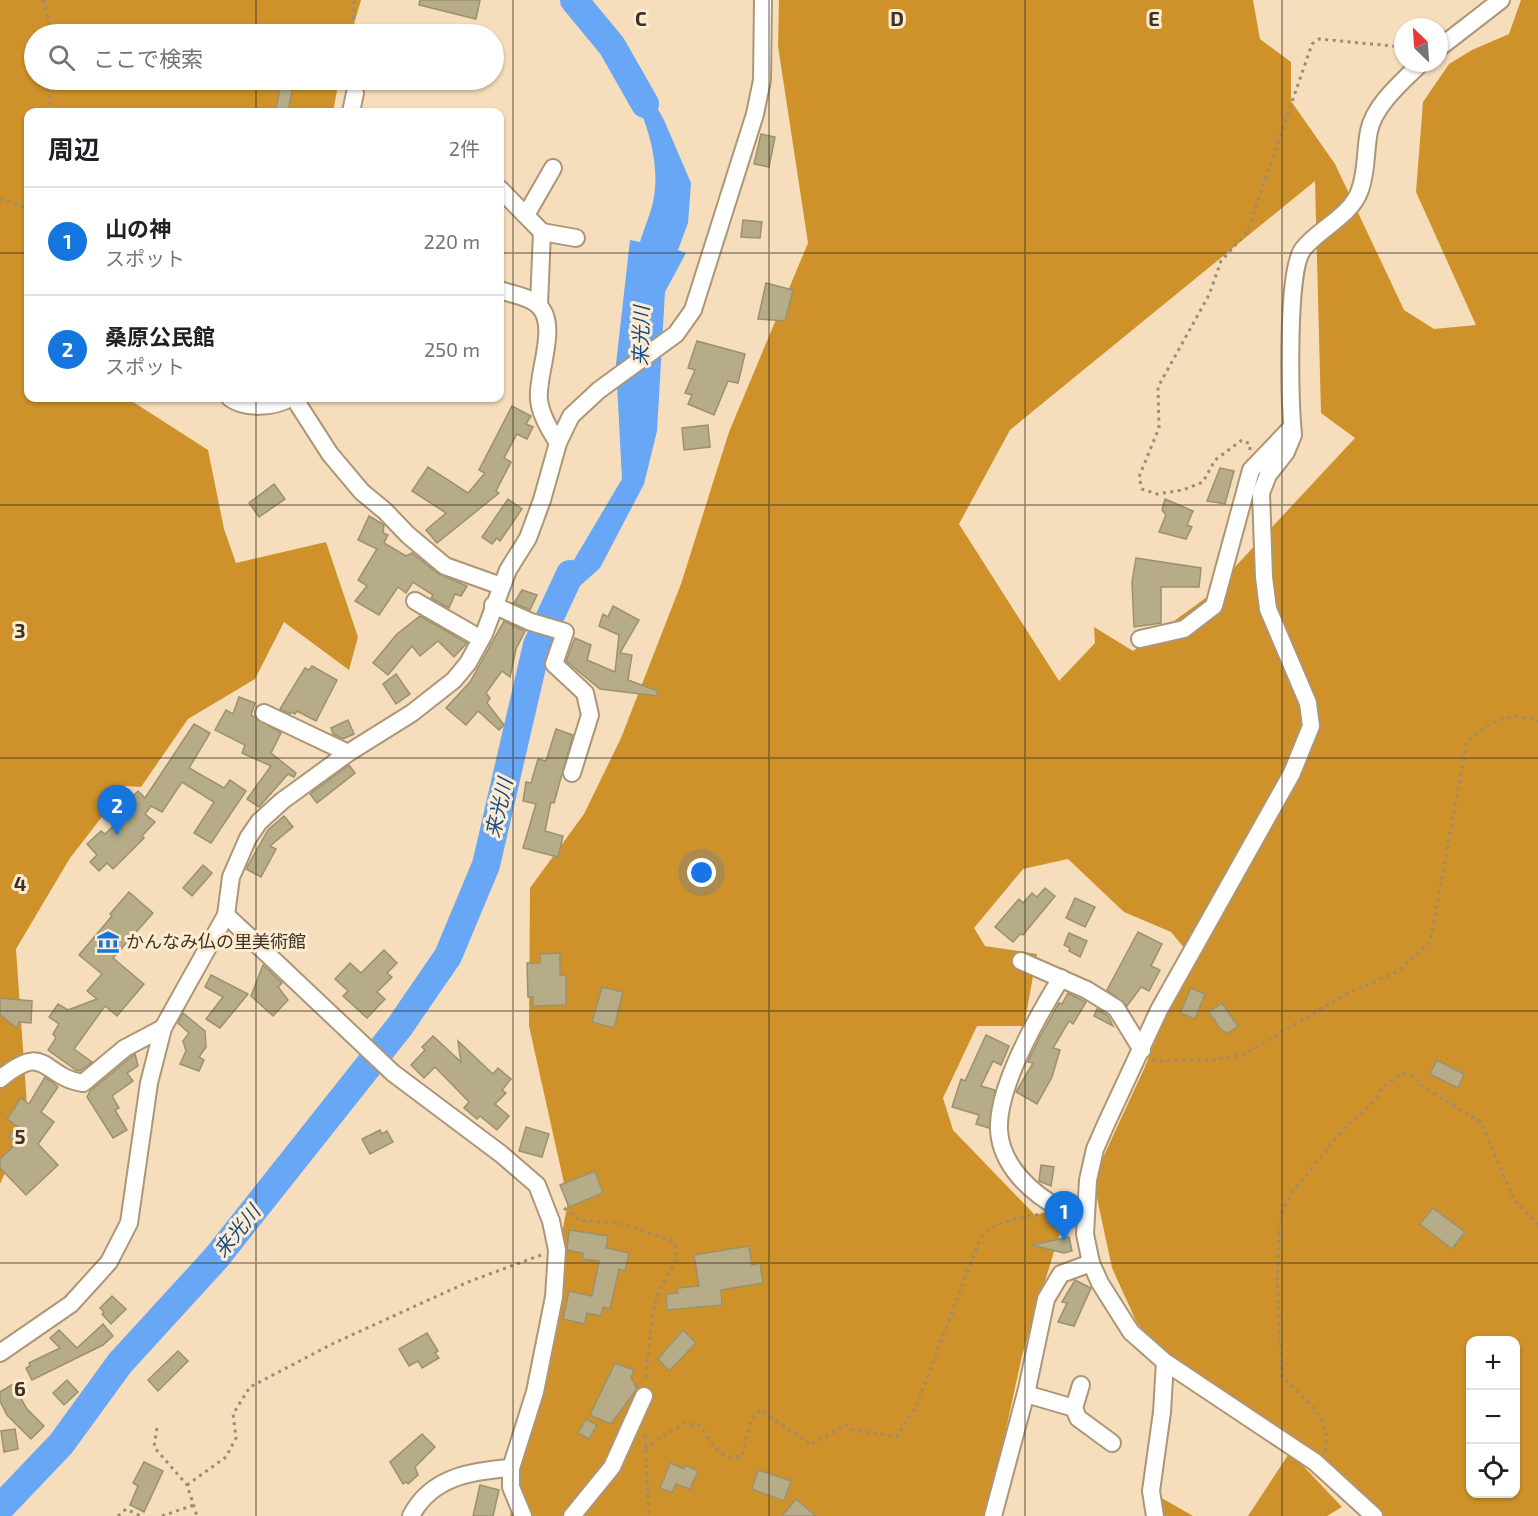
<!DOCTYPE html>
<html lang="ja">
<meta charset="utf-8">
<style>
:root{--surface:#fff;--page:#f2f2f2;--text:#202124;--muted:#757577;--line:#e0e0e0;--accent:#1575de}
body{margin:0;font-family:"Exo 2","Noto Sans JP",sans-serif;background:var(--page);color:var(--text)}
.controls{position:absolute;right:18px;bottom:18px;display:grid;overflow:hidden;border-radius:12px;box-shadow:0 2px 4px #0004}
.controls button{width:54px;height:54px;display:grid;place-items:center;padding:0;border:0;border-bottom:2px solid var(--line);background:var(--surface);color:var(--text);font:30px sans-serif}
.compass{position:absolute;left:1394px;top:18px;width:54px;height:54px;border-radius:50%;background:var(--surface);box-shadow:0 2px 4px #0004;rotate:335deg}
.you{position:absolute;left:702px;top:873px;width:21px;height:21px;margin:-15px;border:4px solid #fff;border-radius:50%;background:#1a73e8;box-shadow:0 0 0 9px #1a73e833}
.badge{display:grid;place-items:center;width:39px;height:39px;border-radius:50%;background:var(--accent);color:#fff;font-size:20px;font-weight:700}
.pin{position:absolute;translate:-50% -50px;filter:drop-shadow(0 2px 3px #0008)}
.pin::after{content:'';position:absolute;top:32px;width:21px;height:18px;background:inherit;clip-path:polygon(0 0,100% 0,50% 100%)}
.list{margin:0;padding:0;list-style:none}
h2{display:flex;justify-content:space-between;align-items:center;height:78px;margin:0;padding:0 24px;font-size:26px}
h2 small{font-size:20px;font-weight:400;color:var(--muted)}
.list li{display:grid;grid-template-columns:39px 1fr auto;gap:18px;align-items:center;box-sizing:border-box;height:108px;padding:0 24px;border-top:2px solid var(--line)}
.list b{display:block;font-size:22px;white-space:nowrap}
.list p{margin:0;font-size:20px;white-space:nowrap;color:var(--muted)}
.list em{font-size:20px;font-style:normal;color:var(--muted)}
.icon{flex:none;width:33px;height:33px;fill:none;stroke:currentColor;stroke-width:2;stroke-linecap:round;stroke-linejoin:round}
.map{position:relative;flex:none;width:1538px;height:1516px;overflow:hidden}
.search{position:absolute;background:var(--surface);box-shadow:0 2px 4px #0004;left:24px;top:24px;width:480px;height:66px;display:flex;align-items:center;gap:15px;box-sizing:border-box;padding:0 21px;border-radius:33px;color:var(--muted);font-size:22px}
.panel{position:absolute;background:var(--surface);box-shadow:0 2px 4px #0004;left:24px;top:108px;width:480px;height:294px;border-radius:12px}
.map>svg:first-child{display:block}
</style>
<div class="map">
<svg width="1538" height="1516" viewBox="0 0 1538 1516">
<rect width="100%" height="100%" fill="#f6ddbb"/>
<!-- forest -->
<g fill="#cf922a" fill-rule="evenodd">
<polygon points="0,0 361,0 351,34 34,34 34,80 339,80 333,112 28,112 28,398 127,398 208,450 224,529 236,563 326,542 358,637 349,670 284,622 255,679 188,719 141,787 126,786 70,858 16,949 28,1120 0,1184"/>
<path d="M779,0H1253L1260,39L1291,62V101L1335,164L1404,310L1434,329L1476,325L1416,192L1423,102L1449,64L1472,50L1509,34L1521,0H1538V1516H1371L1285,1444L1181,1376L1137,1323L1112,1268L1093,1179L1144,1069L1190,955L1171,932L1124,912L1068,859L1023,869L974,928L985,946L1037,954L1024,1026H977L943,1098L953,1130L1035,1215L1068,1206L1022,1356L987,1516H510L568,1201L529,1026L530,888L584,814L621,738L681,584L729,432L808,243L778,46ZM1315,181L1321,413L1355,438L1207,597L1133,651L1094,627L1095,643L1059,681L959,524L1010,430ZM1470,1340H1516V1494H1470Z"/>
<polygon points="1290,1452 1342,1507 1327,1516 1248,1516"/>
<polygon points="1153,1493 1193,1516 1156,1516"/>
</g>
<!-- water -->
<path fill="#68a6f6" d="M618,64L643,83L664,120L691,183L688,223L678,250L686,253L665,292L657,431L644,484L600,568L554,609L552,597L622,479L616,364L630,240L640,242C644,229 650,215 653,202C663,155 640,104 618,64Z"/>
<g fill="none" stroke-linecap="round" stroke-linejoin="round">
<!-- river -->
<g stroke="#68a6f6" stroke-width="28">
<polyline points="574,0 612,46 645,104"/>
<polyline points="0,1508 61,1444 120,1363 216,1258 400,1026 448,956 486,865 537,645 570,574"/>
</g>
</g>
<!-- building -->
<g fill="#b6ac87" stroke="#9b926d" stroke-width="1.5">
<polygon points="420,0 480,0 476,19 419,5"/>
<polygon points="282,80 294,80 288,112 275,112"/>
<polygon points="761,134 775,137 769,167 754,164"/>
<polygon points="743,220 762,222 760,238 741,237"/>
<polygon points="766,283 793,290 785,321 758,319"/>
<polygon points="697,341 745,354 738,383 728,381 714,415 688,404 692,395 685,393 695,370 688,368"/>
<polygon points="512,406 531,416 526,424 533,427 527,439 517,434 504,458 511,462 496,491 499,493 437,543 426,530 446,513 412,491 428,467 468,493 485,473 479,470"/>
<polygon points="708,425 710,447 684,450 682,428"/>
<polygon points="1220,468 1234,471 1225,504 1207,501"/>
<polygon points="274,484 285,499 259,517 249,503"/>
<polygon points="508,499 522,509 500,541 497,538 492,544 482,537"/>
<polygon points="1165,499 1193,511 1187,525 1192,527 1186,539 1159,532 1166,515 1162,510"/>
<polygon points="369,516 384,525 383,533 388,535 384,543 406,556 412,553 439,574 467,586 461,596 455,594 449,608 431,598 433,595 413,582 406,593 398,587 379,615 355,601 367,586 358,580 377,549 358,540"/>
<polygon points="1136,558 1201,568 1199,587 1161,587 1161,623 1134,627 1132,582"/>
<polygon points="522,590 537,595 530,610 514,603"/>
<polygon points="613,606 639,620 620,653 632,655 628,680 658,691 657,696 600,689 566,661 575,638 591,645 587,660 615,672 619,635 599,626 603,614 608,617"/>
<polygon points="420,616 467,643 454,657 438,641 420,656 412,646 388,675 373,663 397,634"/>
<polygon points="504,621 525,631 516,649 510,677 502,671 486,693 490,698 487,703 504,725 499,730 478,711 466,725 446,708 470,682"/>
<polygon points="312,666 337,680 316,721 297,711 295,714 291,712 290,714 280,709 305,668 309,670"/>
<polygon points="396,674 410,694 396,704 383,684"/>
<polygon points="239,697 255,703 251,715 281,733 271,753 296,773 294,777 288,774 259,807 247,799 271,766 242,753 245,745 215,730 226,710 233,714"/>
<polygon points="348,720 354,734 343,739 333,734 331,728"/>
<polygon points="194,724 210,733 189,768 224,788 230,780 246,791 211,843 194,833 214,802 182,782 162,812 151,806 145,814 155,822 142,836 144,838 113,869 107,863 99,871 90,862 97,855 87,844 101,831 105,834 128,812 119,799 128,791 133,796 138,791 145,798"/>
<polygon points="556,729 573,735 554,803 551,802 545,831 563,836 558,857 523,848 536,804 523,801 526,782 531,783 538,759 546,761"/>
<polygon points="349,765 355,773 317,803 310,794"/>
<polygon points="284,816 293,827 270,846 276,849 261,877 246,869 268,830"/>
<polygon points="203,865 212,873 192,896 183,888"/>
<polygon points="1045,888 1055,896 1023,935 1020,934 1013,942 995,927 1019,899 1023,903 1032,893 1037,897"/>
<polygon points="129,892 153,913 113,958 144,984 117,1016 105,1006 74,1049 92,1062 80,1071 76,1070 48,1050 56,1038 53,1034 59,1024 49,1017 58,1004 68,1010 97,999 87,991 102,974 79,955 112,916 110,914"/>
<polygon points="1075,898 1095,907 1085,927 1066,918"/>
<polygon points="1138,932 1162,944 1151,966 1160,970 1149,991 1141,987 1127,1006 1107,990"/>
<polygon points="1069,933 1087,941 1080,957 1069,951 1070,948 1064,945"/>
<polygon points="384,950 397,963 387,973 392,977 377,992 385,999 367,1018 343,996 348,991 335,979 350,963 361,973"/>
<polygon points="560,953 560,975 566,975 566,1005 533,1006 533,997 528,997 527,963 540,963 540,954"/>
<polygon points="263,965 282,983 278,987 288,1000 273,1016 251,996"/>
<polygon points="211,975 248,994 220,1028 206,1019 223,997 205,987"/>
<polygon points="602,987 623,992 614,1028 592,1022"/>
<polygon points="1191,988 1205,994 1195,1019 1180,1013"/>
<polygon points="1068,993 1086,1002 1073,1024 1069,1021 1053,1048 1060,1050 1052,1077 1037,1104 1016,1092 1033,1063 1028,1062 1029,1059 1041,1035 1059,1003 1062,1004"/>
<polygon points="0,998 32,1001 31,1023 19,1022 17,1028 0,1015"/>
<polygon points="1222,1003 1238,1026 1228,1033 1221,1030 1209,1012"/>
<polygon points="1097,1009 1108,1016 1113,1026 1094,1016"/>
<polygon points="183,1013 205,1031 206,1047 199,1057 204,1060 199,1071 180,1064 186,1051 183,1041 189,1033 178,1023"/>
<polygon points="986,1035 1009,1046 1001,1065 993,1061 981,1086 995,1090 989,1128 976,1124 979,1115 952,1107 961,1079 965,1081"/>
<polygon points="433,1036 461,1062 458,1041 493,1074 498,1068 511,1079 502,1090 506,1093 495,1104 509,1116 497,1130 480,1116 477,1119 464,1108 469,1102 435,1067 424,1078 411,1065 425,1050 422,1047"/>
<polygon points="135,1054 138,1066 127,1073 133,1081 112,1096 119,1108 115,1110 127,1130 113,1138 87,1097 90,1091"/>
<polygon points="1437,1060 1464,1074 1458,1088 1430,1074"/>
<polygon points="45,1077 58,1087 41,1112 54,1122 38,1144 58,1165 26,1195 0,1168 0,1159 17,1143 9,1137 17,1126 7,1119 21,1098 29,1104"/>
<polygon points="526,1127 549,1134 542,1157 519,1151"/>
<polygon points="380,1130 382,1134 387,1131 393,1142 370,1154 362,1139"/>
<polygon points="1041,1165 1054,1167 1051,1186 1039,1181"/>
<polygon points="595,1171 603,1193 569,1207 560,1185"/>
<polygon points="1433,1208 1465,1232 1452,1249 1420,1224"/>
<polygon points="569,1230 608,1236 606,1248 629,1253 625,1271 619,1269 610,1309 603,1307 601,1316 587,1313 585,1324 563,1319 569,1291 592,1296 599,1261 582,1259 583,1253 567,1250"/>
<polygon points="1069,1237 1072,1251 1064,1253 1032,1245"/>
<polygon points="749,1246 752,1265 760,1263 763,1283 721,1290 722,1305 667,1310 666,1294 678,1293 677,1288 699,1286 694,1255"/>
<polygon points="1075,1280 1091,1288 1074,1326 1058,1322 1067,1303 1062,1302"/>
<polygon points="112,1296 126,1309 111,1324 102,1314 104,1312 100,1308"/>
<polygon points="103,1324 113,1336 103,1345 32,1380 26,1368 30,1366 29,1363 60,1348 50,1338 59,1330 77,1348"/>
<polygon points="683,1330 696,1343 669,1371 658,1359"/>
<polygon points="427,1333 438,1351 435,1353 439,1358 422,1368 418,1361 409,1366 399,1349"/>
<polygon points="178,1351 188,1361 158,1391 148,1380"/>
<polygon points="615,1363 634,1370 631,1377 637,1389 611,1424 590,1415"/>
<polygon points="67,1380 78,1392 64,1405 53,1393"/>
<polygon points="13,1384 27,1409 44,1426 31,1439 7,1415 0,1401 0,1392"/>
<polygon points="586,1419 597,1425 589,1439 578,1433"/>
<polygon points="15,1429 18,1449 4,1452 1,1431"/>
<polygon points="422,1434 435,1447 415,1467 418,1475 408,1484 406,1482 403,1484 390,1462"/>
<polygon points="144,1462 163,1471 144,1512 130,1505 138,1486 133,1483"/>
<polygon points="670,1463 684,1469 685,1465 698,1471 690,1489 676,1484 672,1493 660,1488"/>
<polygon points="758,1470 791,1481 784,1501 752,1489"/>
<polygon points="480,1485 499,1490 493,1516 473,1516"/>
<polygon points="796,1499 816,1516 782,1516"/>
</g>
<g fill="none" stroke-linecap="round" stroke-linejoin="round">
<!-- minor casing -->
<g stroke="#ad9676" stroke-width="20">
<g id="minor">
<polyline points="1439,48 1501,0"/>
<polyline points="351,112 355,93"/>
<polyline points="500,189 542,232 539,305"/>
<polyline points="526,215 553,168"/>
<polyline points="542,232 576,238"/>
<path d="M500,290C511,294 530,297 538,305C560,325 536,374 539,400C541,416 550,430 558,443"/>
<path d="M230,398C245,409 273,408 290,398"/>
<polyline points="294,398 330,454 362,492 385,511 408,535 445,566 501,586"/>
<polyline points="415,601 481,639"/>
<polyline points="493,605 531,622 565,632 554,664 585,693 590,715 572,773"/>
<polyline points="1140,639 1184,629 1214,606 1251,470 1292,427"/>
<polyline points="264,713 348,753"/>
<polyline points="226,915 393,1073 501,1154 537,1185 551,1221 557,1250 554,1297 535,1392 511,1468 511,1487 523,1516"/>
<polyline points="1021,961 1087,990 1116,1008 1142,1050"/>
<path d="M1061,978C1039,1014 997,1087 999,1130C1001,1166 1032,1194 1061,1209"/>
<path d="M0,1079C47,1040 42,1077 83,1083L125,1048L163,1028"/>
<polyline points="0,1353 71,1304 109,1262 129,1223 149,1083 163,1028 226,915 231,877 248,838 259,822 282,801 348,753 412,713 454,680 468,663 484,634 508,570 528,538 542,500 558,443 571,416 599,390 676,334 693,310 755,114 762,80 763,0"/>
<polyline points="1026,1394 1074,1408 1078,1418 1112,1443"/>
<polyline points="1074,1408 1081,1385"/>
<path d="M411,1516C431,1477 471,1471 511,1468"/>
<polyline points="572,1516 612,1467 644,1396"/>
<polyline points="993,1516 1027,1389 1046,1299 1061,1274 1091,1263"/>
<polyline points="1155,1516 1151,1491 1162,1412 1165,1362"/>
<path d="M1374,1516L1315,1462L1165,1362L1131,1332L1100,1283L1091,1263L1085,1234L1088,1180L1095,1149L1106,1124L1159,1010L1292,773L1311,726L1308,703L1268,609L1264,577L1261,493L1268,475L1286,452L1293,435C1290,402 1286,271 1303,249C1320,228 1351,216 1360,190C1367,171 1365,151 1369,131C1374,105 1403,81 1421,63"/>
</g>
</g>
<!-- path -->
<g stroke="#9d8b73" stroke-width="3" stroke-dasharray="3 4.5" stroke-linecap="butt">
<polyline points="43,0 49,20 48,34"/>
<polyline points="353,34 354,0"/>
<polyline points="48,80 49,102 54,112"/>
<polyline points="0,199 28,208"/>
<polyline points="1250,450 1250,444 1242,440 1215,460 1203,482 1183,490 1157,494 1142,489 1139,477 1159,428 1158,387 1209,295 1221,261 1247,232 1312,44 1319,39 1403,47"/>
<path d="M1153,1059L1156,1061L1211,1060L1243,1055L1348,993L1397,972L1430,942L1467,741C1486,724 1513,708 1538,722"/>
<path d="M564,1208L579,1220L623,1224L672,1241C685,1257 666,1275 659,1291C650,1316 649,1354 645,1381"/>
<polyline points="157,1428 154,1447 187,1485 197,1516"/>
<polyline points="645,1435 649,1516"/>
<path d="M645,1448L685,1423L700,1426C711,1441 721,1464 742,1455L752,1417L761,1410L811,1445L845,1425L856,1431L897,1436L916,1407L980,1239C995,1220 1017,1219 1040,1214"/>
<path d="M1325,1451C1335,1421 1302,1396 1282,1377L1277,1278L1281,1213L1293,1191L1344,1128L1370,1106L1383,1087L1403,1073L1410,1074L1422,1086L1481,1122L1513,1198L1538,1224"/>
<polyline points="187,1485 226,1457 236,1438 233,1414 250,1387 332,1344 468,1282 541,1255"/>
<polyline points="118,1516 126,1509 141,1516"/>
<polyline points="162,1516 194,1505"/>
</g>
<!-- minor -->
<use href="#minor" stroke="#fff" stroke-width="16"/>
</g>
<!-- grid -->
<path fill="none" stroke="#3c3225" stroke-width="1.5" stroke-opacity="0.55" d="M256,0V34M513,0V1516M769,0V1516M1025,0V1516M1282,0V1516M256,80V112M0,253H28M500,253H1538M256,398V1516M0,505H1538M0,758H1538M0,1011H1538M0,1263H1538"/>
<!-- icons -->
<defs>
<g id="museum-bare" transform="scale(1.8)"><path d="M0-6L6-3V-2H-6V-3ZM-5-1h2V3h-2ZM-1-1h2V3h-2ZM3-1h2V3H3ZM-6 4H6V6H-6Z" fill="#1575de" stroke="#ffebcf" stroke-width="2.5" paint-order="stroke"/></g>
</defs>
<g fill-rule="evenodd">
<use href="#museum-bare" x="108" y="942"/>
</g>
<g text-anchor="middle" stroke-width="6" stroke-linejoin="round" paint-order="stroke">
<!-- poi labels -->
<g font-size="18" fill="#3c3225" stroke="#ffebcf" text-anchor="start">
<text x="126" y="948">かんなみ仏の里美術館</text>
</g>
<!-- water labels -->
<g font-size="20" font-style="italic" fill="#154a89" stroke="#ffebcf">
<text transform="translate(641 336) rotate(-89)" y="7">来光川</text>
<text transform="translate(499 808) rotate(-77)" y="7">来光川</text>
<text transform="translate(237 1231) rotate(-51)" y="7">来光川</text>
</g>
</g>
<g font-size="20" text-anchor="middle" font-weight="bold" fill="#3c3225" stroke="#ffebcf" stroke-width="6" stroke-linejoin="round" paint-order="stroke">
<text x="641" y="26">C</text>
<text x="897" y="26">D</text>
<text x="1154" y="26">E</text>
<text x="20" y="638">3</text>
<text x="20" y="891">4</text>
<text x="20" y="1144">5</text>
<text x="20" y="1396">6</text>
</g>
</svg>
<div class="controls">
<button>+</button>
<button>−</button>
<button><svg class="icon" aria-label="locate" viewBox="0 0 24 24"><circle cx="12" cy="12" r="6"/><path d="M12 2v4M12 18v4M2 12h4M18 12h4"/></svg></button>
</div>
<svg class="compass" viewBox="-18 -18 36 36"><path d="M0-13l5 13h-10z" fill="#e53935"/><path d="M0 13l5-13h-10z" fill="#757577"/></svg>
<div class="you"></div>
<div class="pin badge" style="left:1064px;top:1241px">1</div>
<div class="pin badge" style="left:117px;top:835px">2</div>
<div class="search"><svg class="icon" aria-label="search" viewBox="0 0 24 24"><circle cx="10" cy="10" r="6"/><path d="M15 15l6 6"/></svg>ここで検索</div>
<section class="panel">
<h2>周辺<small>2件</small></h2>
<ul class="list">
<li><span class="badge">1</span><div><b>山の神</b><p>スポット</p></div><em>220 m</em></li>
<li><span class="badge">2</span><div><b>桑原公民館</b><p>スポット</p></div><em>250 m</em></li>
</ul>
</section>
</div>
